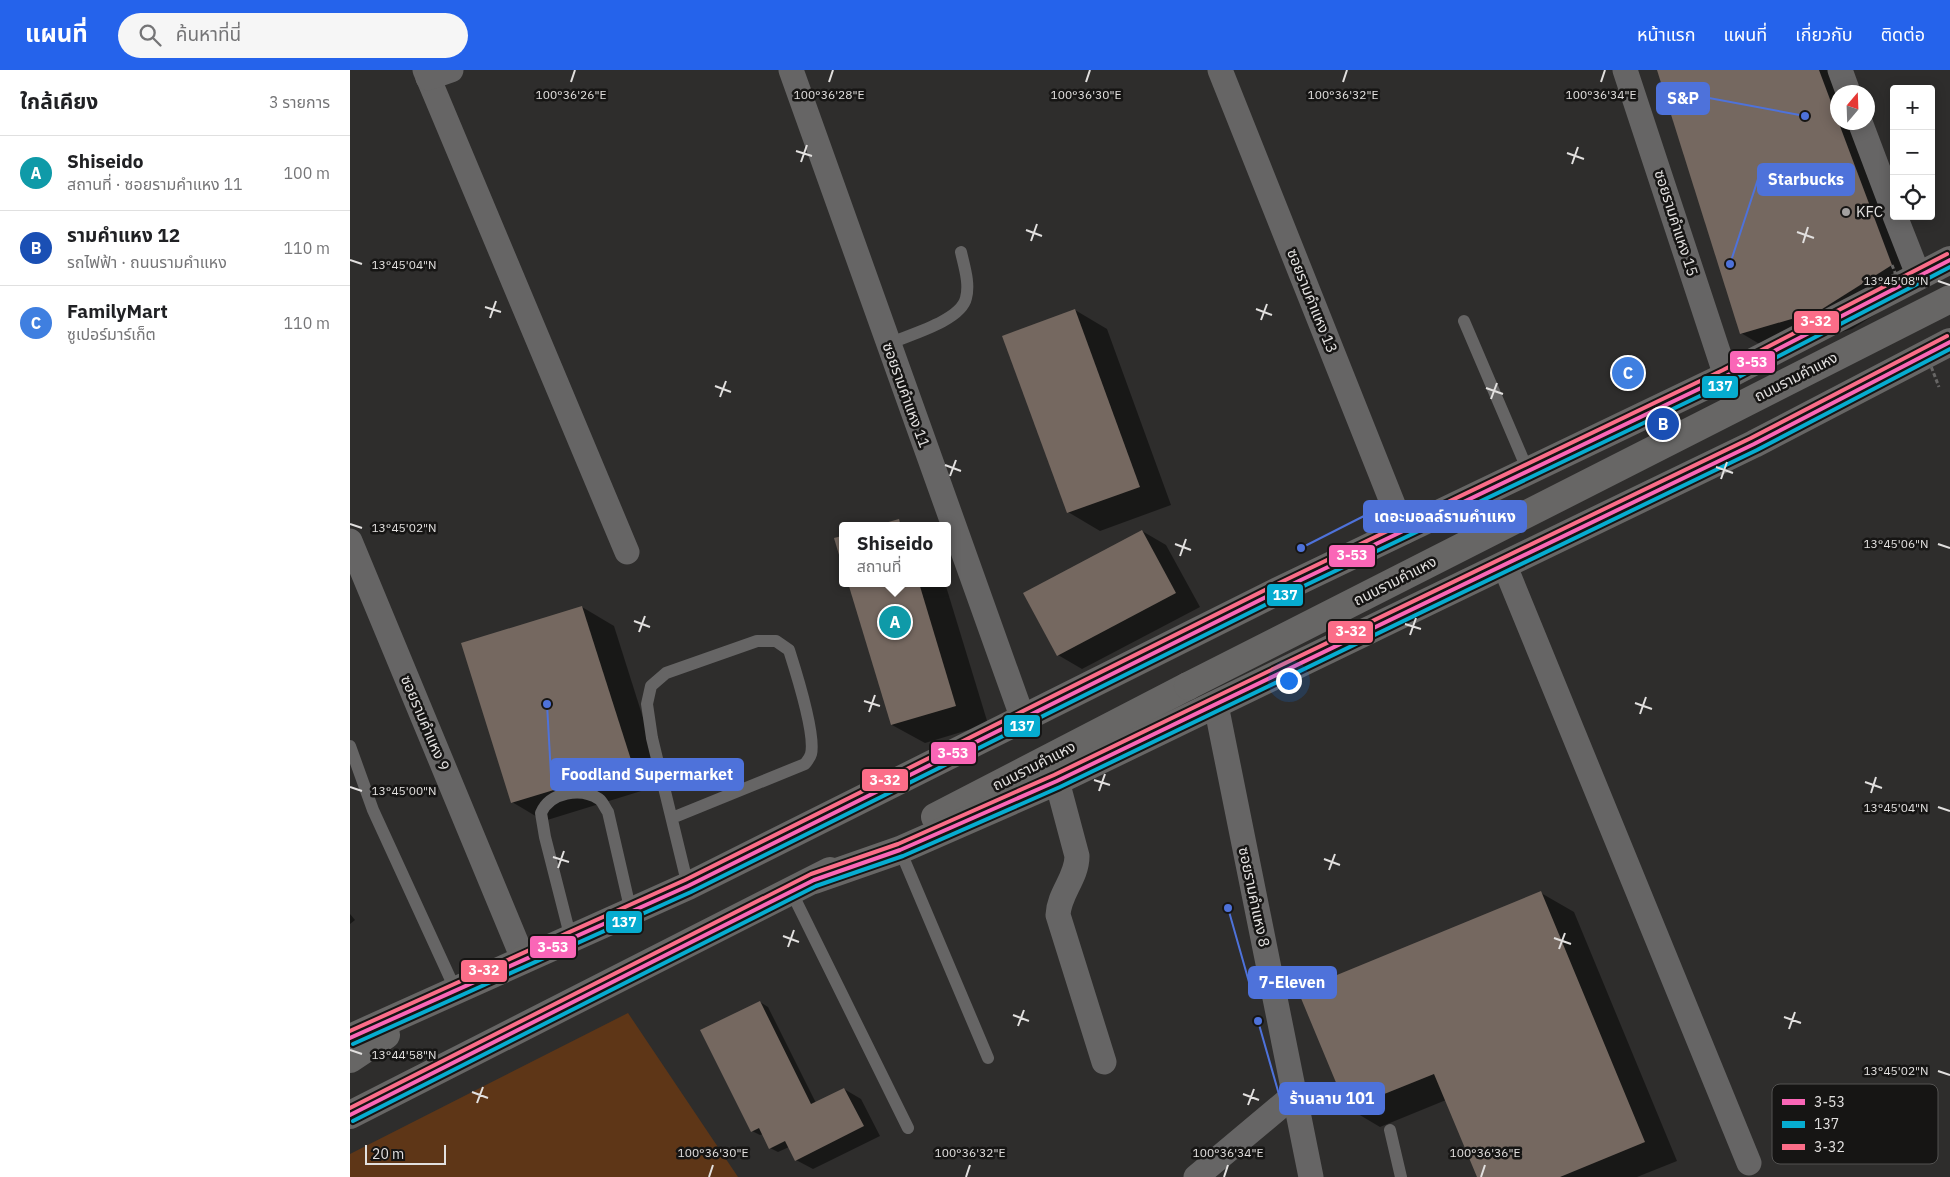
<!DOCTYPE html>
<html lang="th">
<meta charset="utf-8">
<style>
:root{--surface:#fff;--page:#f6f6f6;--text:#202124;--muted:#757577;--line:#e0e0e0;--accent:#2563eb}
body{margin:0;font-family:"IBM Plex Sans","Noto Sans Thai",sans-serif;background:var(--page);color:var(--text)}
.controls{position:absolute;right:15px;top:15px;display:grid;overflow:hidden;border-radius:5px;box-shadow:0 2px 12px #0003}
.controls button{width:45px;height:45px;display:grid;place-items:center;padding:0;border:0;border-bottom:1px solid var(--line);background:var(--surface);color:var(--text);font:25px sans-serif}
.compass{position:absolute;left:1480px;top:15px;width:45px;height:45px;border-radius:50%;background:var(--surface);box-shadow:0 2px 12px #0003;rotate:19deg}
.scale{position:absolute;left:15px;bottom:12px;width:81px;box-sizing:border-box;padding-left:5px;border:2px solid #e2e0df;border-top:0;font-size:14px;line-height:18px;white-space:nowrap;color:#e2e0df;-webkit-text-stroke:4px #161514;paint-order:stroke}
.you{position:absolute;left:938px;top:610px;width:18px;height:18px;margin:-12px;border:4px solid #fff;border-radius:50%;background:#1a73e8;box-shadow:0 0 0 8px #1a73e833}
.badge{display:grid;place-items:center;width:32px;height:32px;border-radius:50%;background:var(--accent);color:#fff;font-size:16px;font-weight:700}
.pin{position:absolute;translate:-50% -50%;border:2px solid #fff;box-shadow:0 1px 5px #0006}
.popup{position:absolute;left:489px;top:452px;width:112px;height:65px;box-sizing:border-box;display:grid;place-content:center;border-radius:5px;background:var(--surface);filter:drop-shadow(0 1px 4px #0005);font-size:16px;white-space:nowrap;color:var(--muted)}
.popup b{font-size:19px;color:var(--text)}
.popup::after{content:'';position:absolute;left:50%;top:100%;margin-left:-10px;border:10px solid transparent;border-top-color:var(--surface)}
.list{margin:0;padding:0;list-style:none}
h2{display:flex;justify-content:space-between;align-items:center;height:65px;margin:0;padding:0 20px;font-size:21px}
h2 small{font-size:16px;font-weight:400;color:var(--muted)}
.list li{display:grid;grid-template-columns:32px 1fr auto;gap:15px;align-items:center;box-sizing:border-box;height:75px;padding:0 20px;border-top:1px solid var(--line)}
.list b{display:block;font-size:19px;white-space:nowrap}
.list p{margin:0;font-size:16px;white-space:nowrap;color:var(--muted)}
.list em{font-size:16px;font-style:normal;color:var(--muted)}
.icon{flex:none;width:28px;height:28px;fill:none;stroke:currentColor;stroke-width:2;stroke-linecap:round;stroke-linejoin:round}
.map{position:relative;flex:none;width:1600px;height:1107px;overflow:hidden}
header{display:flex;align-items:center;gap:30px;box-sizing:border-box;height:70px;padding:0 25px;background:var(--accent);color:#fff}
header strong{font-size:24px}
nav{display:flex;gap:28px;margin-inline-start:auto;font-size:18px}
.search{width:350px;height:45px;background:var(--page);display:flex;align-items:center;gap:12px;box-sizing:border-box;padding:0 18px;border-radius:28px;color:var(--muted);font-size:19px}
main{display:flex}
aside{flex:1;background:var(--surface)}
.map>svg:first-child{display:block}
</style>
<header>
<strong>แผนที่</strong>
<div class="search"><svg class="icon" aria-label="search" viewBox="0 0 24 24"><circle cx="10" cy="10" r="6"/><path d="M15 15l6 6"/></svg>ค้นหาที่นี่</div>
<nav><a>หน้าแรก</a><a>แผนที่</a><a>เกี่ยวกับ</a><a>ติดต่อ</a></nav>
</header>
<main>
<aside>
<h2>ใกล้เคียง<small>3 รายการ</small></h2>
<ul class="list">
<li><span class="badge" style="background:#0f9aa8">A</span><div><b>Shiseido</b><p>สถานที่ · ซอยรามคำแหง 11</p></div><em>100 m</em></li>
<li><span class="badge" style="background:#1a4fb4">B</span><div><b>รามคำแหง 12</b><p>รถไฟฟ้า · ถนนรามคำแหง</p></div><em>110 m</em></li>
<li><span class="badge" style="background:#3f7fe0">C</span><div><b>FamilyMart</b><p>ซูเปอร์มาร์เก็ต</p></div><em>110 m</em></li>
</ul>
</aside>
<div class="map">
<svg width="1600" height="1107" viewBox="0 0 1600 1107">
<rect width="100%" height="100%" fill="#2e2d2c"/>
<!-- green -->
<polygon fill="#5e3617" points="278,943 388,1107 0,1107 0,1084"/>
<!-- shadow -->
<g fill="#0007">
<polygon points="1309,0 1494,0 1488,22 1488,52 1513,52 1574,214 1502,259 1423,282 1391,263"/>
<polygon points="725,240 757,259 821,435 750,461 718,442"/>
<polygon points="549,451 558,456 531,456"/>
<polygon points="792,461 816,475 850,537 732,599 708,585"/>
<polygon points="499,513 595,513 638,654 575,673 542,655"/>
<polygon points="232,537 264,556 314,714 194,751 162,732"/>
<polygon points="1191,823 1224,842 1327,1091 1287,1107 1128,1107 1096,1030 1030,1057 998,1038"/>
<polygon points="0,844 5,850 0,854"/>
<polygon points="410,932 418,937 466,1033 494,1019 511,1029 530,1066 463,1099 446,1090 439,1077 428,1082 420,1078 413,1064 410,1065 402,1061"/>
</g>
<!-- building -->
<g fill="#756860">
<polygon points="1307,0 1469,0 1542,195 1469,241 1390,264"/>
<polygon points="725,239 790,417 717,443 652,266"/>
<polygon points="549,449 551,456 529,456 528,455"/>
<polygon points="792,460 826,523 707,586 673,523"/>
<polygon points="492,466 492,495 484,468"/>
<polygon points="498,513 569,513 606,636 541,655"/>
<polygon points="232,536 283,696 161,733 111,573"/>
<polygon points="1191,821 1295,1072 1210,1107 1127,1107 1084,1004 997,1039 948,921"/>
<polygon points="410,931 461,1034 494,1018 514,1056 445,1091 435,1071 419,1079 409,1058 401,1062 350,960"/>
</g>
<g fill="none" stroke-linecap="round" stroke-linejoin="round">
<!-- service -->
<g stroke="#666565" stroke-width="12">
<polyline points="1114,251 1178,401"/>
<path d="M538,274C558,265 611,251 616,228C620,213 614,196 611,182"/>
<polyline points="0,676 23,740 106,921"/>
<path d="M322,748L455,694C457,691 460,688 461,684C466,664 446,602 439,580L426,571H407L316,603L301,616L297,634L302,668L338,816"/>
<polyline points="550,780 638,988"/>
<polyline points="441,821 558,1058"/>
<path d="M221,869L195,767L191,743C200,722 231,717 249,729C253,732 255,738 258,742L281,842"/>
<polyline points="1040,1060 1051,1107"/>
</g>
<!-- minor -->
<g stroke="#666565" stroke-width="25">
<polyline points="75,0 277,482"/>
<polyline points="441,0 673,649"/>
<polyline points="870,0 1054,462"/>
<polyline points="1275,0 1376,306"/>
<polyline points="1490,0 1498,22"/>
<polyline points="78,8 101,0"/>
<polyline points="1510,52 1544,142"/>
<polyline points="1545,146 1569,207"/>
<polyline points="0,471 174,891"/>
<polyline points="1154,494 1399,1093"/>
<polyline points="866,635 961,1107"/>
<path d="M707,711L727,786C727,808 709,823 708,845L754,992"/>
<polyline points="846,1107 944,1025"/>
</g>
<!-- primary -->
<g stroke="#676665" stroke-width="28">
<polyline points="585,747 838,616"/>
<polyline points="464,810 550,780 707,711 1404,374 1600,272"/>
<polyline points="0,968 338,816 928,521 1376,306 1600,190"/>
<polyline points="0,989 36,965"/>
<polyline points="0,1045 480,801"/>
</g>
<!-- path-bridge -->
<g stroke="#676665" stroke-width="3" stroke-dasharray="4 2.5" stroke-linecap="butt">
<polyline points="1542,195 1553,222"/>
<polyline points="1572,273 1589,317"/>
</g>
<!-- primary-bridge -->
<polyline stroke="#676665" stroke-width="28" points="838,616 1600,229"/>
<!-- bus-1 casing -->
<g stroke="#161514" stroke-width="8">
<g id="bus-1">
<polyline points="0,968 338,816 928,521 1376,306 1600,190"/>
<polyline points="0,1045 464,810 550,780 707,711 1404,374 1600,272"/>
</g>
</g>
<!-- bus-2 casing -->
<g stroke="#161514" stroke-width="8">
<g id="bus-2">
<polyline points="3,974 341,822 931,527 1379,312 1600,197"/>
<polyline points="3,1051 466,816 553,786 710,717 1407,380 1600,279"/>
</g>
</g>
<!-- bus-3 casing -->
<g stroke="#161514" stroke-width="8">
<g id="bus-3">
<polyline points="0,961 335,810 925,515 1373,300 1597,184"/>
<polyline points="0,1038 461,804 548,774 704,705 1401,368 1597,266"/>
</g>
</g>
<!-- bus-1 -->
<use href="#bus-1" stroke="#fa66b7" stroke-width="4"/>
<!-- bus-2 -->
<use href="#bus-2" stroke="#06acd0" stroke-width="4"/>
<!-- bus-3 -->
<use href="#bus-3" stroke="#fb6d88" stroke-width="4"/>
</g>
<!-- ticks -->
<path fill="none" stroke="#e2e0df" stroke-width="2" d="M221,12L225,0M479,12L483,0M736,12L740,0M993,12L997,0M1251,12L1255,0M446,81L462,86M1217,83L1234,89M451,92L457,75M1222,94L1228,77M676,160L692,166M1447,162L1464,168M681,171L687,154M1453,173L1458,157M0,190L12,194M1588,211L1600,215M135,237L151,242M906,239L922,245M140,248L146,231M911,250L917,234M365,316L381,322M1136,318L1153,324M370,327L376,311M1141,329L1147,313M595,395L611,401M1366,397L1383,403M600,406L606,390M1371,409L1377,392M0,454L12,458M825,474L841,480M1588,474L1600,478M830,486L836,469M284,551L300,557M1055,554L1071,559M289,562L295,546M1060,565L1066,548M514,631L530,636M1285,633L1302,639M519,642L525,625M1290,644L1296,627M744,710L760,715M1515,712L1532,718M0,717L12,721M749,721L755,704M1521,723L1526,707M1588,737L1600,741M203,787L219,792M974,789L990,795M208,798L214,781M979,800L985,784M433,866L449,872M1204,868L1221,874M438,877L444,860M1209,879L1215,863M663,945L679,951M1434,947L1451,953M668,956L674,940M1439,959L1445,942M0,980L12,984M1588,1001L1600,1005M122,1022L138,1028M893,1024L909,1030M127,1033L133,1017M898,1035L904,1019M359,1107L363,1095M616,1107L620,1095M874,1107L878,1095M1131,1107L1135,1095"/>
<!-- markers -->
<circle fill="#a3a1a0" stroke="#161514" stroke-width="2" cx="1496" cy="142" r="5"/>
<g text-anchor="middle" stroke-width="5" stroke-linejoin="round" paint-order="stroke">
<!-- poi labels -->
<g font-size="15" fill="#e2e0df" stroke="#161514" text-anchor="start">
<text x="1506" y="147">KFC</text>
</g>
<!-- street labels -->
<g font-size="15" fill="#e2e0df" stroke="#161514">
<text transform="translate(1326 153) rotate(72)" y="5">ซอยรามคำแหง 15</text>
<text transform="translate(962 231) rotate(68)" y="5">ซอยรามคำแหง 13</text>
<text transform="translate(1446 307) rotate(-27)" y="5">ถนนรามคำแหง</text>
<text transform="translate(556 325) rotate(70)" y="5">ซอยรามคำแหง 11</text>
<text transform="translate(1045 511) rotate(-27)" y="5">ถนนรามคำแหง</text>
<text transform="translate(75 653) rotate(67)" y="5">ซอยรามคำแหง 9</text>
<text transform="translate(684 696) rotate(-27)" y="5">ถนนรามคำแหง</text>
<text transform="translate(904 827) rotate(78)" y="5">ซอยรามคำแหง 8</text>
</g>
</g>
<!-- legend -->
<rect x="1422" y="1014" width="166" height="80" rx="8" fill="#161514" stroke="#535251" stroke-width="1"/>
<rect x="1432" y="1029" width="23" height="6" fill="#fa66b7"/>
<rect x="1432" y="1051" width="23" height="7" fill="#06acd0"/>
<rect x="1432" y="1074" width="23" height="6" fill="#fb6d88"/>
<g font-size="14" fill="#e2e0df">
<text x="1464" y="1037">3-53</text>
<text x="1464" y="1059">137</text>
<text x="1464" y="1082">3-32</text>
</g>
<g font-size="12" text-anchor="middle" fill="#e2e0df" stroke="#161514" stroke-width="5" stroke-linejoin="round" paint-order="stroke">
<text x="221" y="29">100°36'26"E</text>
<text x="1251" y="29">100°36'34"E</text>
<text x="479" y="29">100°36'28"E</text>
<text x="736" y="29">100°36'30"E</text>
<text x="993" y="29">100°36'32"E</text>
<text x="54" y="199">13°45'04"N</text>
<text x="1546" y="215">13°45'08"N</text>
<text x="54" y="462">13°45'02"N</text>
<text x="1546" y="478">13°45'06"N</text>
<text x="54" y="725">13°45'00"N</text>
<text x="1546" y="742">13°45'04"N</text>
<text x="54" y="989">13°44'58"N</text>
<text x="1546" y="1005">13°45'02"N</text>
<text x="363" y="1087">100°36'30"E</text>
<text x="620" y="1087">100°36'32"E</text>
<text x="878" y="1087">100°36'34"E</text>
<text x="1135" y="1087">100°36'36"E</text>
</g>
<!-- callouts -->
<path fill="none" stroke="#4e72da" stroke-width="2" d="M1455 46L1359 28M1380 194L1408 109M951 478L1014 446M197 634L201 705M878 838L899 912M908 951L930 1028"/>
<g fill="#4e72da" stroke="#161514" stroke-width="2">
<circle cx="1455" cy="46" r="5"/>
<circle cx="1380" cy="194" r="5"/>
<circle cx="951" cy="478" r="5"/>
<circle cx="197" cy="634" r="5"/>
<circle cx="878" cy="838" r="5"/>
<circle cx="908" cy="951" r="5"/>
</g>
<g fill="#4e72da" stroke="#4e72da" stroke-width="2">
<rect x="1307" y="13" width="52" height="31" rx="5"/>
<rect x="1408" y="94" width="96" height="31" rx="5"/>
<rect x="1014" y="431" width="162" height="31" rx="5"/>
<rect x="201" y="689" width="192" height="31" rx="5"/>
<rect x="899" y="897" width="87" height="31" rx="5"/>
<rect x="930" y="1013" width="104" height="31" rx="5"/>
</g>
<g font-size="16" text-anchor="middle" font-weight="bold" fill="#fff">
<text x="1333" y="34">S&amp;P</text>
<text x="1456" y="115">Starbucks</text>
<text x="1095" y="452">เดอะมอลล์รามคำแหง</text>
<text x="297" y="710">Foodland Supermarket</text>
<text x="942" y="918">7-Eleven</text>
<text x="982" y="1034">ร้านลาบ 101</text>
</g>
<g stroke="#161514" stroke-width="2">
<rect x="1443" y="240" width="47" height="24" rx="5" fill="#fb6d88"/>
<rect x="1379" y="280" width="47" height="24" rx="5" fill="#fa66b7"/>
<rect x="1351" y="305" width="38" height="24" rx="5" fill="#06acd0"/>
<rect x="978" y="474" width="48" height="24" rx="5" fill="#fa66b7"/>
<rect x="916" y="513" width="38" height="24" rx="5" fill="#06acd0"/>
<rect x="977" y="550" width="47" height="24" rx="5" fill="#fb6d88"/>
<rect x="653" y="644" width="38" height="24" rx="5" fill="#06acd0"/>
<rect x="580" y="671" width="47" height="24" rx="5" fill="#fa66b7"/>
<rect x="511" y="698" width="48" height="24" rx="5" fill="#fb6d88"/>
<rect x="255" y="840" width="38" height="24" rx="5" fill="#06acd0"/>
<rect x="179" y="865" width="48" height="24" rx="5" fill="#fa66b7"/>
<rect x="110" y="889" width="48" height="24" rx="5" fill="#fb6d88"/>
</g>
<g font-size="14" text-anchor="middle" font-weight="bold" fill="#fff">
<text x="1466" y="256">3-32</text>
<text x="1402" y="297">3-53</text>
<text x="1370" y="321">137</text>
<text x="1002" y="490">3-53</text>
<text x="935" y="530">137</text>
<text x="1001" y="566">3-32</text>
<text x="672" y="661">137</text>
<text x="603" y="688">3-53</text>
<text x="535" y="715">3-32</text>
<text x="274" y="857">137</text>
<text x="203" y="882">3-53</text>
<text x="134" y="905">3-32</text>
</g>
</svg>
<div class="controls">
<button>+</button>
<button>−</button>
<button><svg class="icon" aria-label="locate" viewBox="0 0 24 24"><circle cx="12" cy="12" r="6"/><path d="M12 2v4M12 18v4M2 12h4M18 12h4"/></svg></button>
</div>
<svg class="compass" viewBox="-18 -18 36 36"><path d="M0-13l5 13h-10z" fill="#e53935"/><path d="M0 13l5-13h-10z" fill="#757577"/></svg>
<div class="scale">20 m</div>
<div class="you"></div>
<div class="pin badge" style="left:545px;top:552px;background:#0f9aa8">A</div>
<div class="popup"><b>Shiseido</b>สถานที่</div>
<div class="pin badge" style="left:1313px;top:354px;background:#1a4fb4">B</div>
<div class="pin badge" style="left:1278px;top:303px;background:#3f7fe0">C</div>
</div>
</main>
